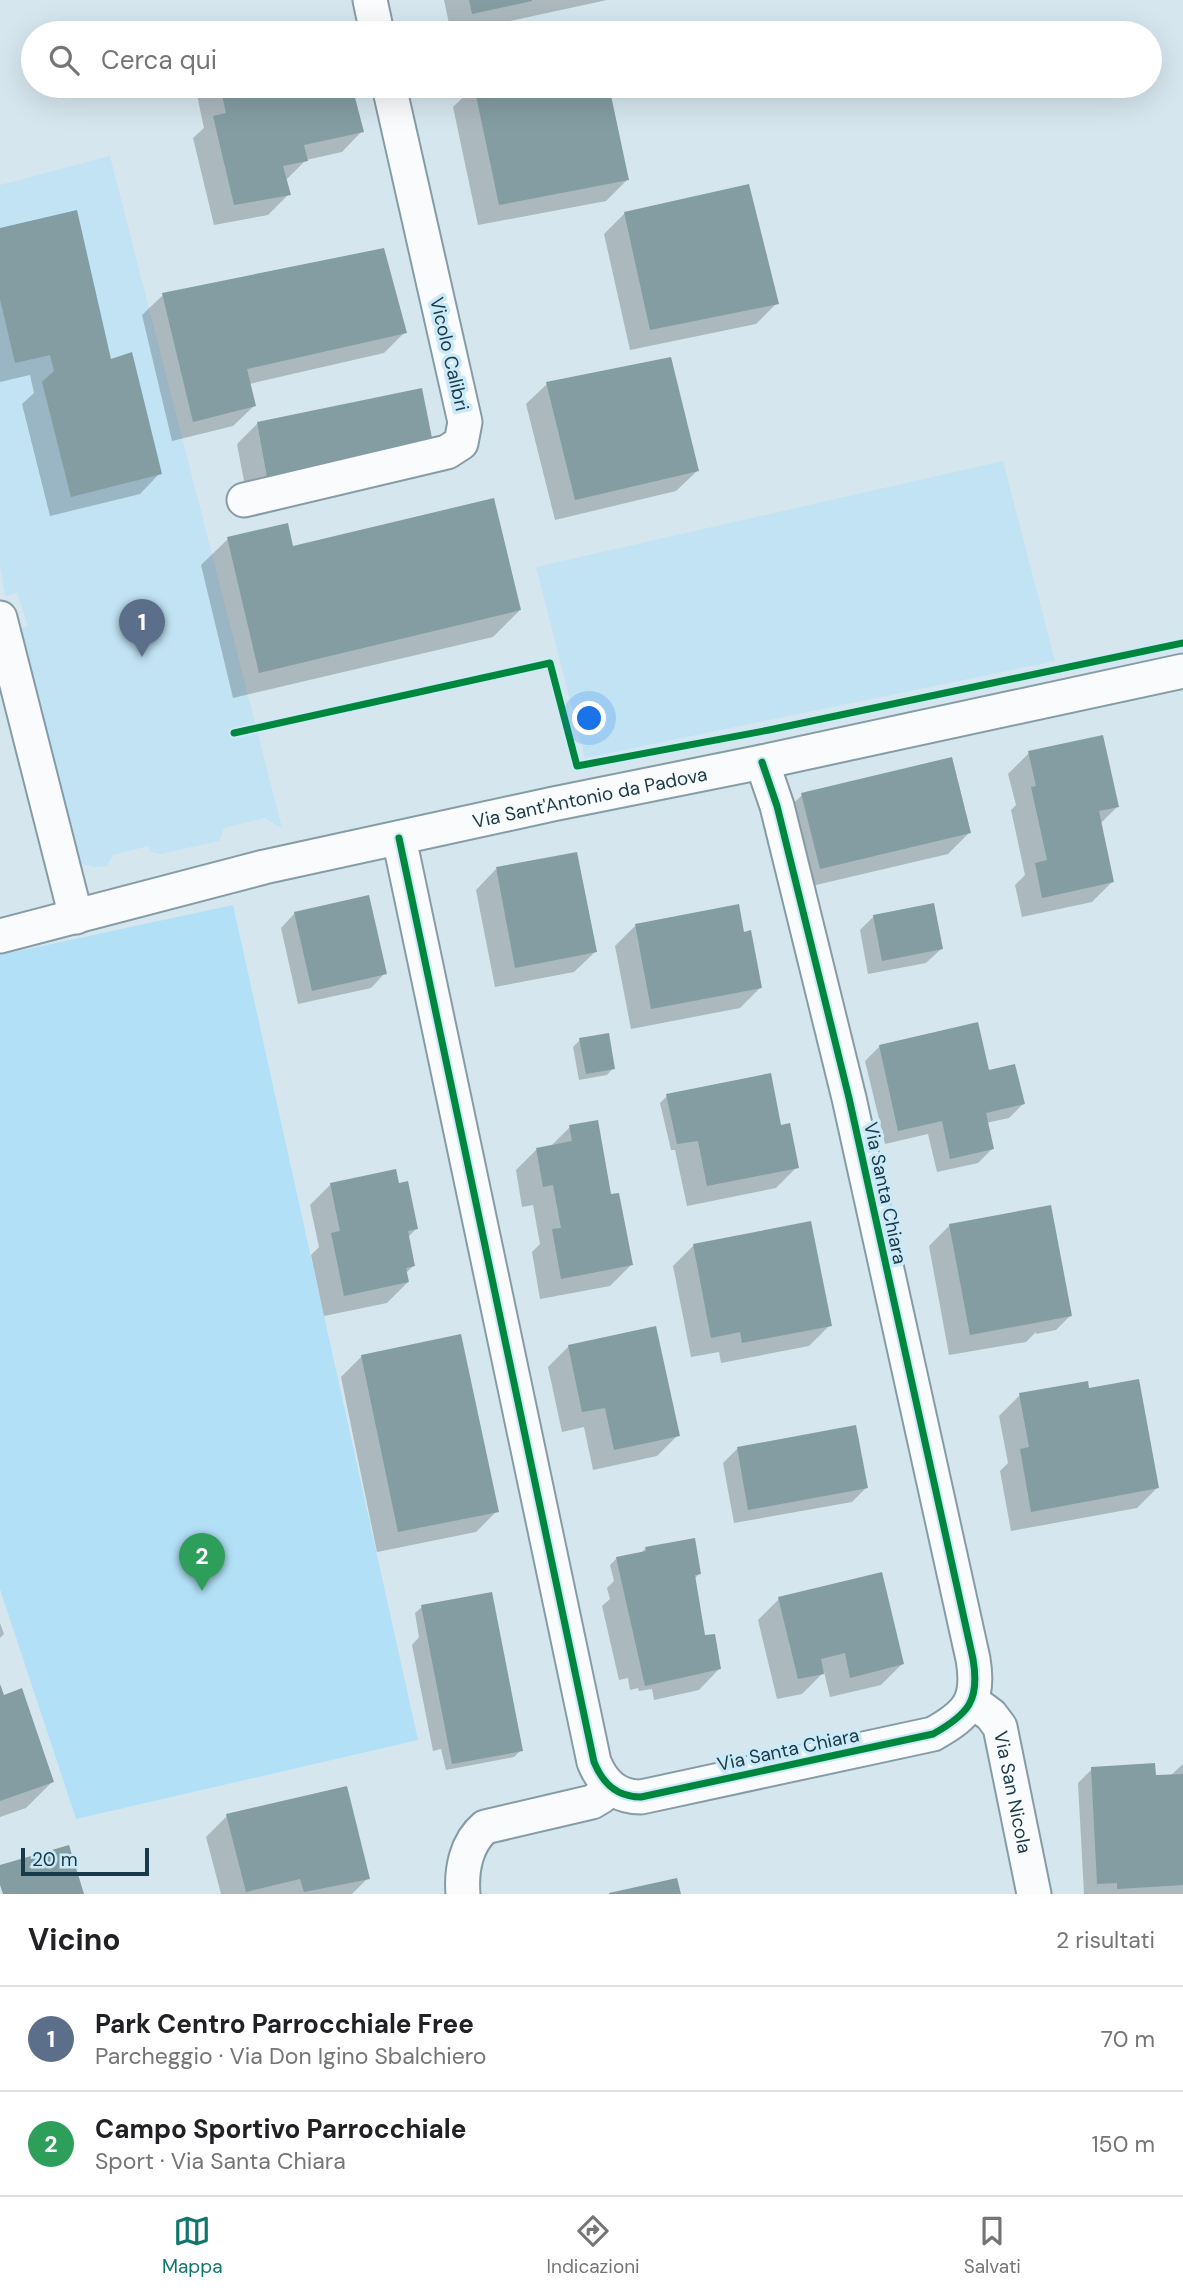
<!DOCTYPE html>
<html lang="it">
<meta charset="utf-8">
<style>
:root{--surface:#fff;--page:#f6f6f6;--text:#202124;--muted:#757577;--line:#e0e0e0;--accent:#0f766e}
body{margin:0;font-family:"DM Sans",sans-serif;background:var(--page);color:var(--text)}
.scale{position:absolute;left:21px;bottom:18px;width:128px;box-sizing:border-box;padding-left:7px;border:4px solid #193a49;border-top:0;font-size:19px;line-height:24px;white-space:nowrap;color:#193a49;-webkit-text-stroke:5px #cce9f8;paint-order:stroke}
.you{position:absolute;left:590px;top:719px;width:24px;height:24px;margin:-18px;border:5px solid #fff;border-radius:50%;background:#1a73e8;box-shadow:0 0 0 10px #1a73e833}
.badge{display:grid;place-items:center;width:46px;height:46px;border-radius:50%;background:var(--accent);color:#fff;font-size:23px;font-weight:700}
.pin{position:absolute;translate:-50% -58px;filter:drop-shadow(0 2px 4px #0008)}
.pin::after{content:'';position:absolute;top:37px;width:24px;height:21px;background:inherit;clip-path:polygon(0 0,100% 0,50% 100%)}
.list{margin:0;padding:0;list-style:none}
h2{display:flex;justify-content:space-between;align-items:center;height:91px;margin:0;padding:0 28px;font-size:30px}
h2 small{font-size:23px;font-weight:400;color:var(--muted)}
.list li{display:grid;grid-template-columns:46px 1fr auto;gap:21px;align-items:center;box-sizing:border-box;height:105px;padding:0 28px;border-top:2px solid var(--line)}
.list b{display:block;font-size:26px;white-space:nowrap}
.list p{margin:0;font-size:23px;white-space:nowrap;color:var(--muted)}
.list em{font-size:23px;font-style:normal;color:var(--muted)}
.icon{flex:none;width:38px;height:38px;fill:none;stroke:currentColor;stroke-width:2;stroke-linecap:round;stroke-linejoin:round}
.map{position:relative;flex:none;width:1183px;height:1894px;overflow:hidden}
.search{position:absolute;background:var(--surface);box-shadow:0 7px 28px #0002;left:21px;right:21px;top:21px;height:77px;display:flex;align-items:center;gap:18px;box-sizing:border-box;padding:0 24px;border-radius:38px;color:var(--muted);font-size:26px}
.sheet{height:301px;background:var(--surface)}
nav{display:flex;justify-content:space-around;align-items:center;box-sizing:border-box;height:98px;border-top:2px solid var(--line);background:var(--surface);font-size:19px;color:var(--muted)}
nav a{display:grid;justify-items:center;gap:4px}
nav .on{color:var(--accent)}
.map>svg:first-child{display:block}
</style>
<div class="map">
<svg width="1183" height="1894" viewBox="0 0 1183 1894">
<rect width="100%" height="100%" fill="#d6e6ee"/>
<!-- built -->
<g fill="#c1e3f4">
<polygon points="110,156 282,828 264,818 224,828 219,841 160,854 151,852 148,846 113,855 107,866 94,867 79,863 17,630 28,626 17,593 5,596 0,565 0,185"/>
<polygon points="1003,461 1055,661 585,758 536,567"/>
</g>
<!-- green -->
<polygon fill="#b2e1f7" points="233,905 418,1740 76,1819 0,1589 0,955"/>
<!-- shadow -->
<g fill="#0003">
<polygon points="444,0 607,0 455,33 451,33"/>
<polygon points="195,86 350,86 362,131 342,152 306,160 285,181 289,194 268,215 214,225 193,138 204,128"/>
<polygon points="475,86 608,86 627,180 606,201 478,225 453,107"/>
<polygon points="625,213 777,303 756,324 630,350 604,234"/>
<polygon points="0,230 110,361 160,473 140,494 50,516 22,404 34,393 30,375 0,382"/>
<polygon points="163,295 405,332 384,353 249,384 254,406 233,426 172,441 142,315"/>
<polygon points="547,384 697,471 676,491 555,520 526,404"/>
<polygon points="258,423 431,442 247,497 237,444"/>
<polygon points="492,500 519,611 493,637 233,698 201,565 228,539 292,548"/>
<polygon points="1029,753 1117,807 1100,824 1112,882 1092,902 1022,917 1015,885 1025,875 1011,810 1016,805 1008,774"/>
<polygon points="802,795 969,833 948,854 799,889 782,815"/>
<polygon points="496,869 595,952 574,972 495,987 476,890"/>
<polygon points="295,913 385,973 371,988 298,1004 281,928"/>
<polygon points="874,916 941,949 926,963 868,974 860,930"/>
<polygon points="636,925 742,934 760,988 740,1008 631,1029 615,946"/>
<polygon points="580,1040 613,1068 607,1075 579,1080 573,1047"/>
<polygon points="880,1046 987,1072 1023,1104 1009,1118 986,1123 992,1149 978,1163 937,1172 928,1134 885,1144 865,1061"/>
<polygon points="667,1096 780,1127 797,1167 776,1188 687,1206 675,1150 671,1150 660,1103"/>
<polygon points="570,1127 610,1196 631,1265 610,1286 540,1299 532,1252 540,1244 533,1205 522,1207 516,1170 536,1150 550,1147"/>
<polygon points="331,1184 398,1185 416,1229 407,1238 413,1266 406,1273 408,1282 387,1303 324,1316 311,1255 319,1247 310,1205"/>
<polygon points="950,1225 1070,1316 1056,1330 1036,1334 1036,1332 1026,1342 949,1355 929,1246"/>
<polygon points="694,1245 830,1325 809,1346 721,1363 719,1352 691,1357 673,1266"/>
<polygon points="569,1346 678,1435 657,1456 593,1470 584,1427 562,1432 548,1367"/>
<polygon points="362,1356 497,1511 476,1532 377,1552 341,1377"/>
<polygon points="1087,1390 1157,1488 1137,1508 1011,1531 1000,1471 1008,1463 999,1416 1020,1395"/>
<polygon points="737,1449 866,1488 852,1502 734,1523 723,1463"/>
<polygon points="645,1549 700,1573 694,1579 704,1637 719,1669 699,1690 654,1700 652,1689 639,1691 638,1688 630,1690 628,1678 619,1680 602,1606 610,1599 607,1588 614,1581 610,1565 617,1558 640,1554"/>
<polygon points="779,1599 902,1664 881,1685 830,1697 824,1672 802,1694 777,1699 758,1620"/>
<polygon points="422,1607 521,1750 514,1757 446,1770 441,1749 433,1751 412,1645 419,1637 415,1613"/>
<polygon points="0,1623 4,1634 0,1638"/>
<polygon points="0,1689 52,1782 26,1808 0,1817"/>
<polygon points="1183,1764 1183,1894 1084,1894 1078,1783 1092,1769 1154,1777 1170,1776"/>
<polygon points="227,1816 368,1878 352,1894 221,1894 206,1837"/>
</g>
<!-- building -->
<g fill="#839da3">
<polygon points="469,0 532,0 532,1 472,14"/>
<polygon points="334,22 337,33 282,33 281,32"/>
<polygon points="220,86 352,86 364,132 304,145 308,161 283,166 291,195 234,205 213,116 226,113"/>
<polygon points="474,86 609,86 629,180 499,205"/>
<polygon points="749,184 779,304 650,330 624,212"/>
<polygon points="77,210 111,359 132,352 162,474 71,497 42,382 54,371 50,355 15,363 0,299 0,228"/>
<polygon points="384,248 407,333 247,369 256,406 193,422 162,293"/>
<polygon points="671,357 699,471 575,500 546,382"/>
<polygon points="422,388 433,443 267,477 257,422"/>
<polygon points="494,498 521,610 259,673 227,537 288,523 293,546"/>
<polygon points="1103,735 1119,807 1099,811 1114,882 1042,898 1035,863 1047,860 1031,787 1036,786 1028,751"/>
<polygon points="952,757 971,833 820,869 801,793"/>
<polygon points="577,852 597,952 515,968 496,867"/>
<polygon points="369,895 387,974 312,991 294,912"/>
<polygon points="934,903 943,949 882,961 873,915"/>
<polygon points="739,904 744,932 751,930 762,988 651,1009 635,924"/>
<polygon points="978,1022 989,1070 1015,1064 1025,1104 986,1113 994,1149 950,1159 942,1121 898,1131 879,1045"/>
<polygon points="609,1033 615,1069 586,1074 579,1038"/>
<polygon points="771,1073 781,1125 790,1123 799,1168 707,1186 698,1141 677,1144 666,1094"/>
<polygon points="598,1120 611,1194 619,1193 633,1265 561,1279 552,1229 561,1228 553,1185 543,1187 536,1148 572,1141 569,1125"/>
<polygon points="396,1169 399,1183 408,1181 418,1229 408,1231 415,1266 406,1268 409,1282 344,1296 331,1233 340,1231 330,1183"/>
<polygon points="1051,1205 1072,1316 970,1335 949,1224"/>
<polygon points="811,1221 832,1326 742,1343 740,1332 711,1338 693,1244"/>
<polygon points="656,1326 680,1436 614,1450 605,1408 582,1412 568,1345"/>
<polygon points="461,1334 499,1512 398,1532 361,1355"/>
<polygon points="1139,1379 1159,1488 1031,1512 1020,1449 1029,1447 1019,1393 1088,1381 1089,1388"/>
<polygon points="856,1425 868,1488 748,1510 737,1447"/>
<polygon points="695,1538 701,1574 695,1575 705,1635 715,1634 721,1669 645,1686 616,1557 646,1551 645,1547"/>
<polygon points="882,1572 904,1664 850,1678 845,1653 821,1659 824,1674 798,1679 778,1597"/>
<polygon points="492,1592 523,1751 452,1764 421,1605"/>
<polygon points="0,1684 4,1695 22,1688 54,1782 0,1801"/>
<polygon points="1155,1763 1156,1775 1183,1774 1183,1885 1117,1889 1117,1883 1097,1884 1091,1767"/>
<polygon points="347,1786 370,1879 304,1892 300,1879 246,1892 226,1814"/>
<polygon points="69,1845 84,1894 3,1894 0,1885 0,1865"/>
<polygon points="677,1878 681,1894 609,1894 609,1893"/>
</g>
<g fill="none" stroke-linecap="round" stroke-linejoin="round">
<!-- street casing -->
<g stroke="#859ca6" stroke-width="37">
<g id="street">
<polyline points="370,0 377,33"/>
<polyline points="244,500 447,452 461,443 465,422 389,86"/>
<polyline points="0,618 76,917"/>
<path d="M399,838L594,1762C603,1784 617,1797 641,1797L933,1734C969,1714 980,1700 973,1659L849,1098L777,806L762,762"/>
<path id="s1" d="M0,936L264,867L553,804L762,762L1183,671"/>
<path id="s2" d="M972,1701L991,1715L1000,1727L1034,1894"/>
<path d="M463,1894C461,1870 466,1843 485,1827L592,1802L602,1796L609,1787"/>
</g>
</g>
<!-- street -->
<use href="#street" stroke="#f9fbfc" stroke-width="33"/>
<!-- cycleway casing -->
<g stroke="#cce9f8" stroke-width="11">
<g id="cycleway">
<polyline points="234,733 550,663 577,766 769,730 1183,643"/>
<path d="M399,838L594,1762C603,1784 617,1797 641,1797L933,1734C969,1714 980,1700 973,1659L849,1098L777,806L762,762"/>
</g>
</g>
<!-- cycleway -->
<use href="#cycleway" stroke="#00873e" stroke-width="7"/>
</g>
<g text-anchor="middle" stroke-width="7" stroke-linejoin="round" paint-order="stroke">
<!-- street labels -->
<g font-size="19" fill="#193a49" stroke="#cce9f8">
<text transform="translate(450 354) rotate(77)" y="7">Vicolo Calibri</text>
<text dy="7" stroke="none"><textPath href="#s1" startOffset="606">Via Sant'Antonio da Padova</textPath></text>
<text transform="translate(886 1193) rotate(78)" y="7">Via Santa Chiara</text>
<text transform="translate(788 1749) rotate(-12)" y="7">Via Santa Chiara</text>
<text dy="7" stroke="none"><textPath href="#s2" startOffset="105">Via San Nicola</textPath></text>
</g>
</g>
</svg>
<div class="scale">20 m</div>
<div class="you"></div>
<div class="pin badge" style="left:142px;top:657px;background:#5c6f8a">1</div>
<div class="pin badge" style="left:202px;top:1591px;background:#2e9e5b">2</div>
<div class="search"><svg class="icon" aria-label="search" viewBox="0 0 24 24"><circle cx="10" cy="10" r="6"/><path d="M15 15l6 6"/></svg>Cerca qui</div>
</div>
<section class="sheet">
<h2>Vicino<small>2 risultati</small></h2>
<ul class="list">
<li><span class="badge" style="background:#5c6f8a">1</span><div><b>Park Centro Parrocchiale Free</b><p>Parcheggio · Via Don Igino Sbalchiero</p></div><em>70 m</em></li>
<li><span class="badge" style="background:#2e9e5b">2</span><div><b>Campo Sportivo Parrocchiale</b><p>Sport · Via Santa Chiara</p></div><em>150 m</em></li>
</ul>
</section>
<nav>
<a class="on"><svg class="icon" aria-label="map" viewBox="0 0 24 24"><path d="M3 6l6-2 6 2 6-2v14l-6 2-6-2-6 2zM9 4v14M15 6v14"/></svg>Mappa</a>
<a><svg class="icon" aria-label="directions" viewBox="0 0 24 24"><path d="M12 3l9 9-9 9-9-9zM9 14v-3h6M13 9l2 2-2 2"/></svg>Indicazioni</a>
<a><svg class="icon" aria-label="saved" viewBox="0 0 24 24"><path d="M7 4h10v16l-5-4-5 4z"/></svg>Salvati</a>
</nav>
